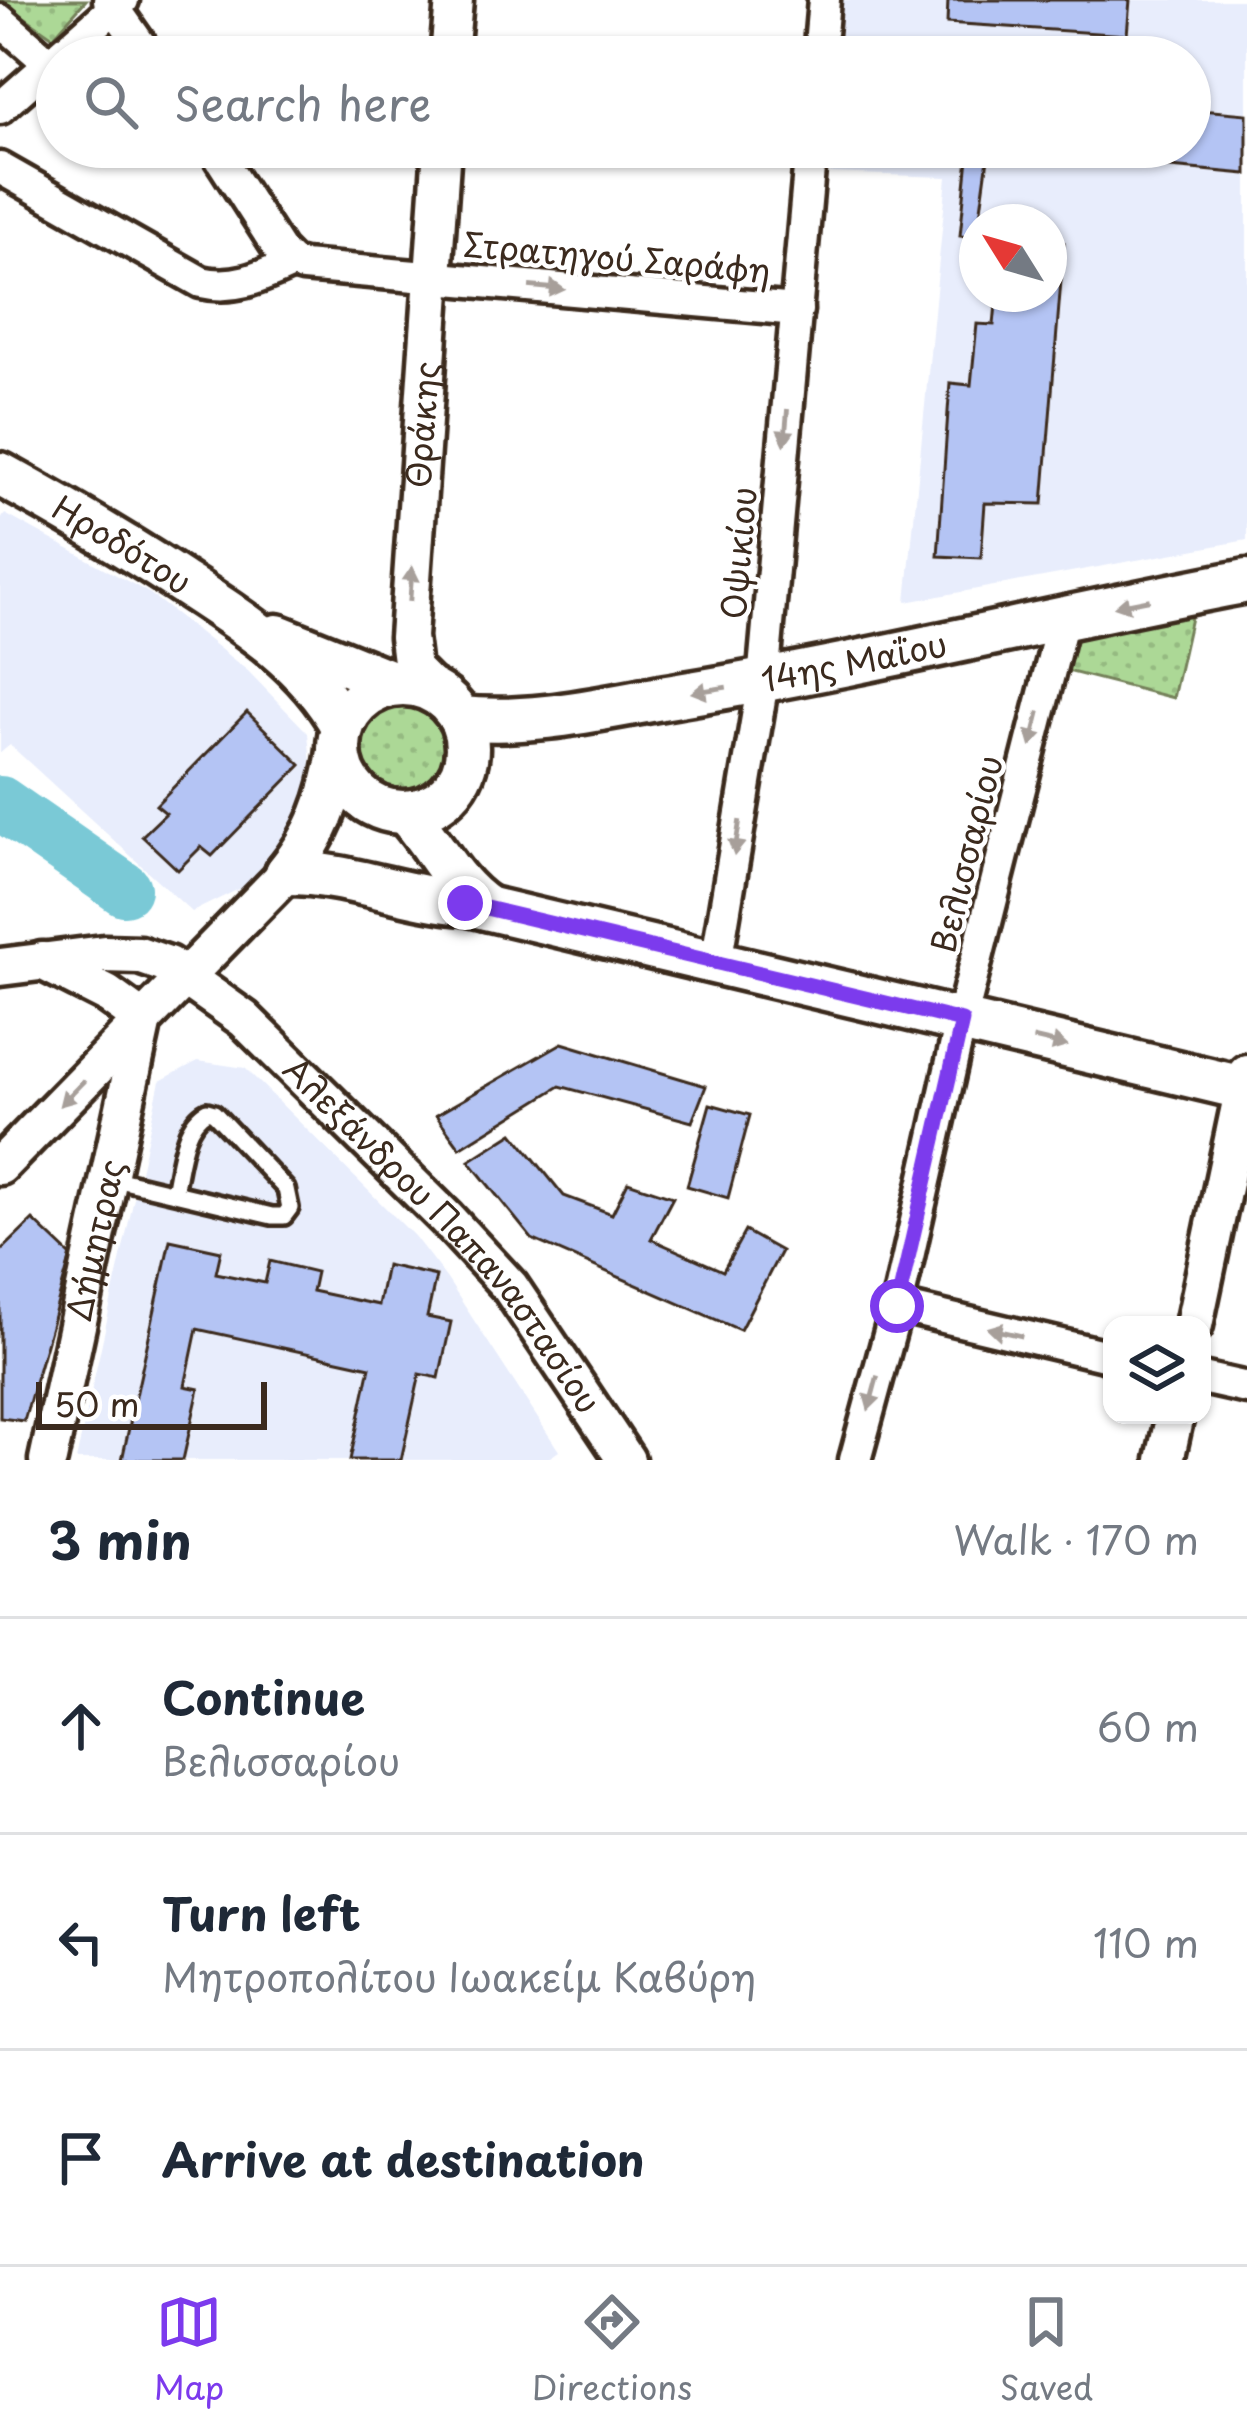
<!DOCTYPE html>
<meta charset="utf-8">
<style>
:root{--surface:#fff;--page:#f6f6f7;--text:#1f2937;--muted:#747a83;--line:#e0e1e3;--accent:#7c3aed}
body{margin:0;font-family:"Playpen Sans",sans-serif;background:var(--page);color:var(--text)}
.controls{position:absolute;right:36px;bottom:36px;display:grid;overflow:hidden;border-radius:24px;box-shadow:0 3px 9px #0004}
.controls button{width:108px;height:108px;display:grid;place-items:center;padding:0;border:0;border-bottom:3px solid var(--line);background:var(--surface);color:var(--text);font:60px sans-serif}
.compass{position:absolute;left:959px;top:204px;width:108px;height:108px;border-radius:50%;background:var(--surface);box-shadow:0 3px 9px #0004;rotate:307deg}
.scale{position:absolute;left:36px;bottom:30px;width:231px;box-sizing:border-box;padding-left:12px;border:6px solid #3b2a1e;border-top:0;font-size:33px;line-height:42px;white-space:nowrap;color:#3b2a1e;-webkit-text-stroke:9px #fff;paint-order:stroke}
.stop{position:absolute;width:36px;height:36px;margin:-27px;border:9px solid #7c3aed;border-radius:50%;background:#fff}
.stop.end{background:#7c3aed;border-color:#fff;box-shadow:0 3px 12px #0008}
.list{margin:0;padding:0;list-style:none}
h2{display:flex;justify-content:space-between;align-items:center;height:156px;margin:0;padding:0 48px;font-size:51px}
h2 small{font-size:39px;font-weight:400;color:var(--muted)}
.list li{display:grid;grid-template-columns:78px 1fr auto;gap:36px;align-items:center;box-sizing:border-box;height:216px;padding:0 48px;border-top:3px solid var(--line)}
.list b{display:block;font-size:45px;white-space:nowrap}
.list p{margin:0;font-size:39px;white-space:nowrap;color:var(--muted)}
.list em{font-size:39px;font-style:normal;color:var(--muted)}
.icon{flex:none;width:66px;height:66px;fill:none;stroke:currentColor;stroke-width:2;stroke-linecap:round;stroke-linejoin:round}
.map{position:relative;flex:none;width:1247px;height:1460px;overflow:hidden}
.search{position:absolute;background:var(--surface);box-shadow:0 3px 9px #0004;left:36px;right:36px;top:36px;height:132px;display:flex;align-items:center;gap:30px;box-sizing:border-box;padding:0 42px;border-radius:66px;color:var(--muted);font-size:45px}
.sheet{height:804px;background:var(--surface)}
nav{display:flex;justify-content:space-around;align-items:center;box-sizing:border-box;height:168px;border-top:3px solid var(--line);background:var(--surface);font-size:33px;color:var(--muted)}
nav a{display:grid;justify-items:center;gap:6px}
nav .on{color:var(--accent)}
.map>svg:first-child{display:block}
</style>
<div class="map">
<svg width="1247" height="1460" viewBox="0 0 1247 1460">
<defs>
<pattern id="grass-dots" width="8" height="8" patternUnits="userSpaceOnUse" patternTransform="scale(3)"><rect width="8" height="8" fill="#acd896"/><path d="M2 2h.1M6 6h.1" fill="none" stroke="#95ba81" stroke-width="1.8" stroke-linecap="round"/></pattern>
</defs>
<rect width="100%" height="100%" fill="#fff"/>
<filter id="ink" filterUnits="userSpaceOnUse"><feTurbulence type="fractalNoise" baseFrequency=".00833" numOctaves="2"/><feDisplacementMap in="SourceGraphic" scale="24" xChannelSelector="R" yChannelSelector="G"/><feConvolveMatrix kernelMatrix="1 2 1 2 8 2 1 2 1" color-interpolation-filters="sRGB"/></filter>
<g filter="url(#ink)">
<!-- built -->
<g fill="#e8edfc" fill-rule="evenodd">
<path d="M843,0H1247V540L906,602L947,177L827,173L829,147H1190V57H838ZM977,222H1049V294H977Z"/>
<polygon points="5,514 149,593 248,671 308,733 313,785 300,821 245,886 192,912 10,745 0,753 0,521"/>
<polygon points="198,1061 245,1068 414,1236 447,1279 559,1451 546,1460 76,1460 160,1081"/>
</g>
<!-- grass -->
<g fill="url(#grass-dots)" stroke="#74815a" stroke-width="3">
<polygon points="0,0 86,0 53,37"/>
<polygon points="1194,604 1173,698 1067,671 1077,623"/>
<circle cx="404" cy="743" r="54"/>
</g>
<g fill="none" stroke-linecap="round" stroke-linejoin="round">
<!-- river -->
<polyline stroke="#7ac9d6" stroke-width="54" points="0,803 124,889"/>
</g>
<!-- building -->
<g fill="#b4c4f4" stroke="#3b2a1e" stroke-width="3">
<polygon points="948,0 1130,0 1127,35 947,23"/>
<polygon points="1190,109 1247,114 1247,174 1082,159 1083,147 1190,147"/>
<polygon points="910,147 954,147 952,159 909,155"/>
<polygon points="961,147 1005,147 1004,151 989,151 977,238 960,236 969,148"/>
<polygon points="1049,242 1064,243 1043,504 985,503 981,558 938,556 950,383 971,385 977,324 994,325 997,294 1049,294"/>
<polygon points="247,712 301,765 212,856 201,847 178,870 142,836 166,813 156,805"/>
<polygon points="562,1043 706,1086 692,1122 560,1086 460,1148 436,1115"/>
<polygon points="710,1104 750,1115 728,1198 687,1186"/>
<polygon points="513,1133 564,1196 612,1214 628,1182 673,1197 651,1239 723,1271 745,1231 781,1251 740,1330 532,1239 469,1161"/>
<polygon points="33,1220 71,1256 24,1421 0,1418 0,1252"/>
<polygon points="170,1240 221,1251 216,1273 265,1283 270,1261 316,1272 312,1291 378,1305 386,1265 436,1276 427,1317 451,1322 439,1378 420,1374 401,1460 350,1460 370,1367 197,1329 185,1386 199,1389 183,1460 122,1460"/>
</g>
<g fill="none" stroke-linecap="round" stroke-linejoin="round">
<!-- service casing -->
<g stroke="#3b2a1e" stroke-width="24">
<path id="service" d="M111,1178L272,1216H284L290,1208L286,1189L214,1113L207,1111C182,1124 180,1167 174,1192"/>
</g>
<!-- minor casing -->
<g stroke="#3b2a1e" stroke-width="39">
<g id="minor">
<polyline points="109,0 149,57"/>
<polyline points="0,20 49,63"/>
<polyline points="819,57 824,0"/>
<polyline points="0,108 123,0"/>
<polyline points="213,147 280,251 292,263 303,266 797,310"/>
<path d="M0,168L201,282C235,290 261,277 292,263"/>
<polyline points="716,963 763,681 811,147"/>
<polyline points="897,1306 1112,1357"/>
<polyline points="1202,1378 1247,1388"/>
<polyline points="855,1460 897,1306 961,1021 1064,615"/>
</g>
</g>
<!-- tertiary casing -->
<g stroke="#3b2a1e" stroke-width="45">
<g id="tertiary">
<polyline points="449,57 454,0"/>
<path id="s1" d="M434,691L412,669L408,637L442,147"/>
<polyline points="42,961 107,994 143,1020"/>
<path id="s2" d="M0,967L104,954L139,955L168,965L244,1019L446,1218L510,1287L626,1460"/>
<polyline points="0,1166 287,873"/>
<polyline points="1194,1325 1247,1073"/>
<path id="s3" d="M48,1460L143,1020"/>
<polyline points="1165,1460 1175,1415"/>
</g>
</g>
<!-- secondary casing -->
<g stroke="#3b2a1e" stroke-width="51">
<g id="secondary">
<path id="s4" d="M0,474C60,507 119,541 177,579C240,620 305,659 342,726"/>
<polyline points="277,636 396,684"/>
<circle cx="403" cy="748" r="64"/>
<path id="s5" d="M460,718C534,726 606,707 679,695C869,664 1057,617 1247,581"/>
<path d="M406,813C435,844 450,883 487,908"/>
<path d="M287,873C348,873 404,898 465,903L1247,1089"/>
<path d="M287,873C318,835 331,800 339,752"/>
</g>
</g>
<!-- service -->
<use href="#service" stroke="#fff" stroke-width="15"/>
<!-- minor -->
<use href="#minor" stroke="#fff" stroke-width="30"/>
<!-- tertiary -->
<use href="#tertiary" stroke="#fff" stroke-width="36"/>
<!-- secondary -->
<use href="#secondary" stroke="#fff" stroke-width="42"/>
</g>
<!-- one-way arrows -->
<defs><path id="oneway-solid" d="M-6-.8H1V-3.2L6.5 0L1 3.2V.8H-6Z" transform="scale(3)"/></defs>
<g fill="#a79f9a">
<use href="#oneway-solid" transform="translate(547 288) rotate(5)"/>
<use href="#oneway-solid" transform="translate(786 427) rotate(95)"/>
<use href="#oneway-solid" transform="translate(411 584) rotate(-86)"/>
<use href="#oneway-solid" transform="translate(1132 603) rotate(169)"/>
<use href="#oneway-solid" transform="translate(709 690) rotate(171)"/>
<use href="#oneway-solid" transform="translate(1035 729) rotate(104)"/>
<use href="#oneway-solid" transform="translate(737 838) rotate(99)"/>
<use href="#oneway-solid" transform="translate(1050 1042) rotate(13)"/>
<use href="#oneway-solid" transform="translate(72 1093) rotate(134)"/>
<use href="#oneway-solid" transform="translate(1005 1332) rotate(-167)"/>
<use href="#oneway-solid" transform="translate(873 1393) rotate(105)"/>
</g>
</g>
<g fill="none" stroke-linecap="round" stroke-linejoin="round" filter="url(#ink)">
<!-- route -->
<polyline stroke="#7c3aed" stroke-width="15" points="465,903 962,1021 897,1306"/>
</g>
<g text-anchor="middle" stroke-width="9" stroke-linejoin="round" paint-order="stroke">
<!-- street labels -->
<g font-size="33" fill="#3b2a1e" stroke="#fff">
<text transform="translate(617 258) rotate(5)" y="12">Στρατηγού Σαράφη</text>
<text dy="12" stroke="none"><textPath href="#s1" startOffset="276">Θράκης</textPath></text>
<text dy="12" stroke="none"><textPath href="#s4" startOffset="141">Ηροδότου</textPath></text>
<text transform="translate(739 553) rotate(-85)" y="12">Οψικίου</text>
<text dy="12" stroke="none"><textPath href="#s5" startOffset="399">14ης Μαΐου</textPath></text>
<text transform="translate(967 854) rotate(-76)" y="12">Βελισσαρίου</text>
<text dy="12" stroke="none"><textPath href="#s2" startOffset="558">Αλεξάνδρου Παπαναστασίου</textPath></text>
<text dy="12" stroke="none"><textPath href="#s3" startOffset="225">Δήμητρας</textPath></text>
</g>
</g>
</svg>
<div class="controls">
<button><svg class="icon" aria-label="layers" viewBox="0 0 24 24"><path d="M12 4l9 5-9 5-9-5zM3 14l9 5 9-5"/></svg></button>
</div>
<svg class="compass" viewBox="-18 -18 36 36"><path d="M0-13l5 13h-10z" fill="#e53935"/><path d="M0 13l5-13h-10z" fill="#747a83"/></svg>
<div class="scale">50 m</div>
<div class="stop" style="left:897px;top:1306px"></div>
<div class="stop end" style="left:465px;top:903px"></div>
<div class="search"><svg class="icon" aria-label="search" viewBox="0 0 24 24"><circle cx="10" cy="10" r="6"/><path d="M15 15l6 6"/></svg>Search here</div>
</div>
<section class="sheet">
<h2>3 min<small>Walk · 170 m</small></h2>
<ul class="list">
<li><svg class="icon" aria-label="ahead" viewBox="0 0 24 24"><path d="M12 20V5M6 11l6-6 6 6"/></svg><div><b>Continue</b><p>Βελισσαρίου</p></div><em>60 m</em></li>
<li><svg class="icon" aria-label="left" viewBox="0 0 24 24"><path d="M17 20v-9H6M10 6l-5 5 5 5"/></svg><div><b>Turn left</b><p>Μητροπολίτου Ιωακείμ Καβύρη</p></div><em>110 m</em></li>
<li><svg class="icon" aria-label="arrive" viewBox="0 0 24 24"><path d="M6 21V4h12l-3 4 3 4H6"/></svg><div><b>Arrive at destination</b></div></li>
</ul>
</section>
<nav>
<a class="on"><svg class="icon" aria-label="map" viewBox="0 0 24 24"><path d="M3 6l6-2 6 2 6-2v14l-6 2-6-2-6 2zM9 4v14M15 6v14"/></svg>Map</a>
<a><svg class="icon" aria-label="directions" viewBox="0 0 24 24"><path d="M12 3l9 9-9 9-9-9zM9 14v-3h6M13 9l2 2-2 2"/></svg>Directions</a>
<a><svg class="icon" aria-label="saved" viewBox="0 0 24 24"><path d="M7 4h10v16l-5-4-5 4z"/></svg>Saved</a>
</nav>
